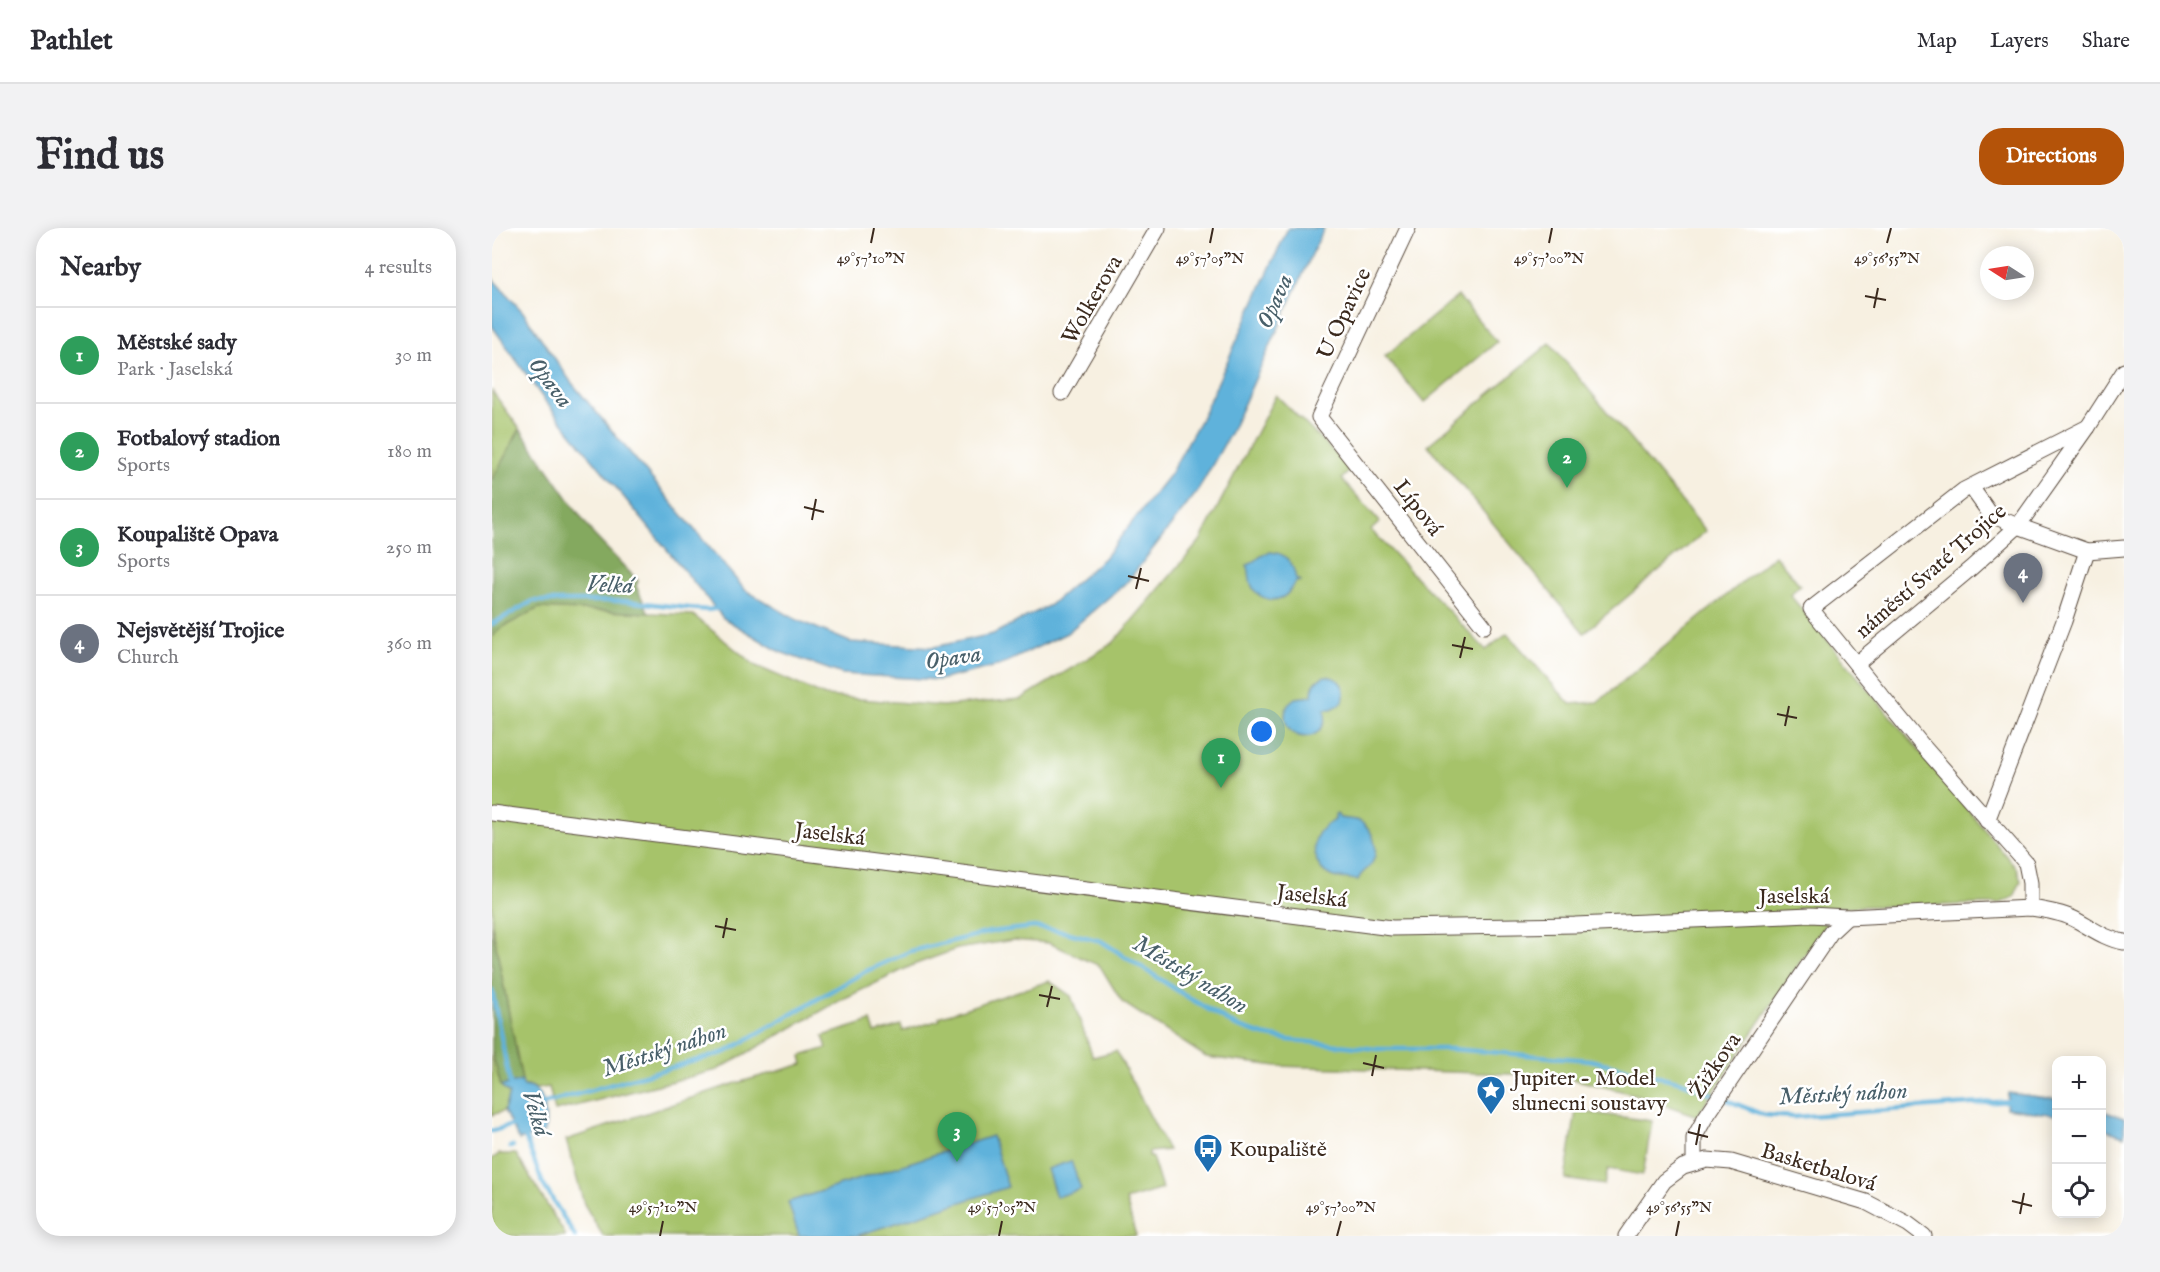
<!DOCTYPE html>
<meta charset="utf-8">
<style>
:root{--surface:#fff;--page:#f2f2f3;--text:#2b2b33;--muted:#7c7c81;--line:#e1e1e2;--accent:#b45309}
body{margin:0;font-family:"IM FELL English",serif;background:var(--page);color:var(--text)}
.controls{position:absolute;right:18px;bottom:18px;display:grid;overflow:hidden;border-radius:12px;box-shadow:0 3px 15px #0003}
.controls button{width:54px;height:54px;display:grid;place-items:center;padding:0;border:0;border-bottom:2px solid var(--line);background:var(--surface);color:var(--text);font:30px sans-serif}
.compass{position:absolute;left:1488px;top:18px;width:54px;height:54px;border-radius:50%;background:var(--surface);box-shadow:0 3px 15px #0003;rotate:282deg}
.you{position:absolute;left:770px;top:504px;width:21px;height:21px;margin:-15px;border:4px solid #fff;border-radius:50%;background:#1a73e8;box-shadow:0 0 0 9px #1a73e833}
.badge{display:grid;place-items:center;width:39px;height:39px;border-radius:50%;background:var(--accent);color:#fff;font-size:20px;font-weight:700}
.pin{position:absolute;translate:-50% -50px;filter:drop-shadow(0 2px 3px #0008)}
.pin::after{content:'';position:absolute;top:32px;width:21px;height:18px;background:inherit;clip-path:polygon(0 0,100% 0,50% 100%)}
.list{margin:0;padding:0;list-style:none}
h2{display:flex;justify-content:space-between;align-items:center;height:78px;margin:0;padding:0 24px;font-size:26px}
h2 small{font-size:20px;font-weight:400;color:var(--muted)}
.list li{display:grid;grid-template-columns:39px 1fr auto;gap:18px;align-items:center;box-sizing:border-box;height:96px;padding:0 24px;border-top:2px solid var(--line)}
.list b{display:block;font-size:22px;white-space:nowrap}
.list p{margin:0;font-size:20px;white-space:nowrap;color:var(--muted)}
.list em{font-size:20px;font-style:normal;color:var(--muted)}
.icon{flex:none;width:33px;height:33px;fill:none;stroke:currentColor;stroke-width:2;stroke-linecap:round;stroke-linejoin:round}
.map{position:relative;flex:none;width:1632px;height:1008px;overflow:hidden;border-radius:24px}
header{display:flex;align-items:center;gap:36px;box-sizing:border-box;height:84px;padding:0 30px;background:var(--surface);border-bottom:2px solid var(--line)}
header strong{font-size:28px}
nav{display:flex;gap:33px;margin-inline-start:auto;font-size:21px}
.intro{display:flex;align-items:center;justify-content:space-between;box-sizing:border-box;height:144px;padding:0 36px}
h1{margin:0;font-size:42px}
.button{padding:15px 27px;border-radius:24px;background:var(--accent);color:#fff;font-size:21px;font-weight:700}
main{display:flex;gap:36px;padding:0 36px}
aside{flex:1;background:var(--surface);border-radius:24px;box-shadow:0 3px 15px #0003}
.map>svg:first-child{display:block}
</style>
<header>
<strong>Pathlet</strong>
<nav><a>Map</a><a>Layers</a><a>Share</a></nav>
</header>
<div class="intro"><h1>Find us</h1><a class="button">Directions</a></div>
<main>
<aside>
<h2>Nearby<small>4 results</small></h2>
<ul class="list">
<li><span class="badge" style="background:#2e9e5b">1</span><div><b>Městské sady</b><p>Park · Jaselská</p></div><em>30 m</em></li>
<li><span class="badge" style="background:#2e9e5b">2</span><div><b>Fotbalový stadion</b><p>Sports</p></div><em>180 m</em></li>
<li><span class="badge" style="background:#2e9e5b">3</span><div><b>Koupaliště Opava</b><p>Sports</p></div><em>250 m</em></li>
<li><span class="badge" style="background:#6b7280">4</span><div><b>Nejsvětější Trojice</b><p>Church</p></div><em>360 m</em></li>
</ul>
</aside>
<div class="map">
<svg width="1632" height="1008" viewBox="0 0 1632 1008">
<rect width="100%" height="100%" fill="#fff"/>
<filter id="ink" filterUnits="userSpaceOnUse"><feTurbulence type="fractalNoise" baseFrequency=".0167" numOctaves="2"/><feDisplacementMap in="SourceGraphic" scale="12" xChannelSelector="R" yChannelSelector="G"/><feConvolveMatrix kernelMatrix="1 2 1 2 8 2 1 2 1" color-interpolation-filters="sRGB"/></filter>
<filter id="wash" filterUnits="userSpaceOnUse"><feTurbulence type="fractalNoise" baseFrequency=".008" numOctaves="4" result="noise"/><feDisplacementMap in="SourceGraphic" scale="24" xChannelSelector="R" yChannelSelector="G"/><feGaussianBlur stdDeviation="1.35" result="paint"/><feColorMatrix in="noise" values="0 0 0 0 0 0 0 0 0 0 0 0 0 0 0 0 0 1.4 0 .05"/><feComposite in="paint" operator="in"/></filter>
<g filter="url(#wash)">
<rect width="100%" height="100%" fill="#f7f0e1"/>
<!-- green -->
<g fill="#a6c36a" stroke="#707644" stroke-width="1.5">
<polygon points="966,68 1005,114 932,175 893,128"/>
<polygon points="1058,115 1214,303 1092,405 936,217"/>
<polygon points="0,163 28,201 0,252"/>
<polygon points="784,167 859,241 850,251 888,294 879,302 994,422 1015,405 1078,476 1106,474 1283,327 1308,357 1298,367 1525,641 1529,653 1522,669 1506,676 1345,679 1205,888 1149,868 1069,848 785,838 714,829 630,774 608,738 557,715 521,712 465,721 421,737 347,773 225,842 63,883 57,859 44,861 39,858 31,858 0,697 0,410 7,401 47,380 201,387 264,438 333,468 450,478 529,471 621,415 708,313"/>
<polygon points="557,753 579,768 601,829 624,823 676,922 657,924 657,928 660,929 670,961 634,972 644,1008 111,1008 92,976 74,912 238,857 311,836 309,828 335,820 331,808 379,793 383,805 409,797 411,803 448,792 447,789"/>
<polygon points="0,824 9,858 17,866 12,883 0,887"/>
<polygon points="1084,883 1160,893 1151,947 1116,941 1112,957 1073,951"/>
<polygon points="7,926 24,926 74,1008 0,1008 0,931"/>
</g>
<!-- forest -->
<g fill="#84a95e" stroke="#606a3e" stroke-width="1.5">
<polygon points="28,201 101,306 146,353 144,358 157,385 47,380 7,401 0,410 0,252"/>
<polygon points="0,697 30,853 9,858 0,824"/>
</g>
<!-- water -->
<g fill="#5fb2db" stroke="#4d6e7c" stroke-width="1.5">
<polygon points="796,0 832,0 739,204 705,264 636,353 575,405 509,437 447,452 350,446 288,424 231,390 53,173 0,98 0,50 31,84 79,154 253,362 303,391 358,414 442,419 501,406 558,377 612,330 678,246 710,189"/>
<path d="M778,324C796,325 801,335 804,351L808,353L804,354C800,359 797,366 791,369C779,376 763,368 759,356C756,349 759,344 755,337C763,336 767,326 778,324Z"/>
<path d="M833,448C848,449 855,459 851,474L840,481H833C838,517 791,517 793,486C794,479 797,474 803,470L820,468C820,458 823,452 833,448Z"/>
<path d="M845,586L848,590C854,591 861,591 867,593C881,600 888,621 880,635C876,642 867,645 866,653C858,649 848,652 839,648C821,640 817,613 831,600C834,596 839,594 843,592V587Z"/>
<path d="M30,853L31,858C54,859 55,886 53,904L27,912L12,883L17,866L9,858Z"/>
<polygon points="1516,865 1564,871 1564,887 1514,880"/>
<polygon points="1610,883 1632,890 1632,908 1610,901"/>
<polygon points="500,908 516,959 364,1008 307,1008 296,974"/>
<polygon points="579,933 589,961 564,969 555,941"/>
</g>
<g fill="none" stroke-linecap="round" stroke-linejoin="round">
<!-- stream -->
<g stroke="#5fb2db" stroke-width="4.5">
<polyline points="0,396 41,373 133,373 215,382 228,380"/>
<polyline points="0,762 19,861"/>
<polyline points="47,877 234,824 372,744 419,723 498,704 542,699 573,704 609,713 694,768 744,798 771,807 797,812 885,821 959,821 1098,832 1190,854 1272,887 1302,889 1518,873"/>
<polyline points="0,903 21,897 22,892"/>
<polyline points="32,906 51,956 83,1008"/>
<polyline points="18,919 21,918"/>
</g>
</g>
</g>
<g filter="url(#ink)">
<g fill="none" stroke-linecap="round" stroke-linejoin="round">
<!-- street casing -->
<g stroke="#57483b" stroke-width="17">
<g id="street">
<polyline points="916,0 827,189 992,398"/>
<polyline points="570,165 666,0"/>
<polyline points="1479,259 1499,287 1526,298 1595,323 1632,320"/>
<polyline points="1364,436 1478,341 1526,298 1596,199 1632,143"/>
<path d="M0,585L900,700L1083,697L1318,687L1355,689L1538,680C1552,682 1567,684 1580,690C1597,698 1612,711 1632,714"/>
<polyline points="1495,593 1572,393 1595,323"/>
<polyline points="1538,680 1538,655 1534,635 1430,517 1319,381 1472,262 1596,199"/>
<polyline points="1202,934 1202,910 1213,890 1339,704 1355,689"/>
<polyline points="1134,1008 1172,953 1191,939 1215,932 1239,934 1374,974 1416,996 1432,1008"/>
</g>
</g>
<!-- street -->
<use href="#street" stroke="#fff" stroke-width="15"/>
</g>
</g>
<!-- ticks -->
<path fill="none" stroke="#3b2a1e" stroke-width="2" d="M379,15L382,0M718,15L721,0M1057,15L1060,0M1395,15L1399,0M1373,68L1394,72M1382,80L1386,60M312,279L332,284M320,292L324,271M636,348L657,353M644,361L649,340M960,417L981,421M968,430L973,409M1285,486L1305,490M1293,498L1297,478M223,698L244,702M231,710L235,690M547,767L568,771M555,779L560,758M871,835L892,840M880,848L884,827M1196,904L1216,909M1204,917L1208,896M1520,973L1540,978M1528,986L1532,965M168,1008L171,993M507,1008L510,993M845,1008L849,993M1184,1008L1187,993"/>
<!-- icons -->
<defs>
<g id="sight-pin" transform="scale(1.5)"><path d="M0 17L-7.5 6A9.5 9.5 0 1 1 7.5 6Z" fill="#1f6fb2" stroke="#fff"/><path d="M0-6L1.8-2.2L6-1.7L2.9 1.2L3.7 5.4L0 3.3L-3.7 5.4L-2.9 1.2L-6-1.7L-1.8-2.2Z" fill="#fff"/></g>
<g id="bus-pin" transform="scale(1.5)"><path d="M0 17L-7.5 6A9.5 9.5 0 1 1 7.5 6Z" fill="#1f6fb2" stroke="#fff"/><path d="M-5-6H5V4H4V6H2V4H-2V6H-4V4H-5ZM-3.5-4V0h7V-4ZM-3.5 1.2v1.5H-2V1.2ZM2 1.2v1.5H3.5V1.2Z" fill="#fff"/></g>
</defs>
<g fill-rule="evenodd">
<use href="#sight-pin" x="999" y="862"/>
<use href="#bus-pin" x="716" y="920"/>
</g>
<g text-anchor="middle" stroke-width="5" stroke-linejoin="round" paint-order="stroke">
<!-- street labels -->
<g font-size="22" fill="#3b2a1e" stroke="#fff">
<text transform="translate(599 71) rotate(-60)" y="8">Wolkerova</text>
<text transform="translate(851 85) rotate(-65)" y="8">U Opavice</text>
<text transform="translate(927 279) rotate(52)" y="8">Lípová</text>
<text transform="translate(1438 342) rotate(-41)" y="8">náměstí Svaté Trojice</text>
<text transform="translate(338 605) rotate(7)" y="8">Jaselská</text>
<text transform="translate(820 667) rotate(7)" y="8">Jaselská</text>
<text x="1302" y="675">Jaselská</text>
<text transform="translate(1222 837) rotate(-56)" y="8">Žižkova</text>
<text transform="translate(1327 938) rotate(17)" y="8">Basketbalová</text>
</g>
<!-- poi labels -->
<g font-size="22" fill="#3b2a1e" stroke="#fff" text-anchor="start">
<text x="1020" y="857">Jupiter - Model<tspan x="1020" dy="25">slunecni soustavy</tspan></text>
<text x="737" y="928">Koupaliště</text>
</g>
<!-- water labels -->
<g font-size="24" font-style="italic" fill="#49606a" stroke="#fff">
<text transform="translate(782 73) rotate(-66)" y="8">Opava</text>
<text transform="translate(59 154) rotate(53)" y="8">Opava</text>
<text transform="translate(118 356) rotate(2)" y="8">Velká</text>
<text transform="translate(461 429) rotate(-9)" y="8">Opava</text>
<text transform="translate(699 746) rotate(31)" y="8">Městský náhon</text>
<text transform="translate(172 821) rotate(-18)" y="8">Městský náhon</text>
<text transform="translate(1351 865) rotate(-3)" y="8">Městský náhon</text>
<text transform="translate(45 885) rotate(73)" y="8">Velká</text>
</g>
</g>
<g font-size="15" text-anchor="middle" fill="#3b2a1e" stroke="#fff" stroke-width="5" stroke-linejoin="round" paint-order="stroke">
<text x="379" y="35">49°57'10"N</text>
<text x="718" y="35">49°57'05"N</text>
<text x="1057" y="35">49°57'00"N</text>
<text x="1395" y="35">49°56'55"N</text>
<text x="171" y="984">49°57'10"N</text>
<text x="510" y="984">49°57'05"N</text>
<text x="849" y="984">49°57'00"N</text>
<text x="1187" y="984">49°56'55"N</text>
</g>
</svg>
<div class="controls">
<button>+</button>
<button>−</button>
<button><svg class="icon" aria-label="locate" viewBox="0 0 24 24"><circle cx="12" cy="12" r="6"/><path d="M12 2v4M12 18v4M2 12h4M18 12h4"/></svg></button>
</div>
<svg class="compass" viewBox="-18 -18 36 36"><path d="M0-13l5 13h-10z" fill="#e53935"/><path d="M0 13l5-13h-10z" fill="#7c7c81"/></svg>
<div class="you"></div>
<div class="pin badge" style="left:729px;top:560px;background:#2e9e5b">1</div>
<div class="pin badge" style="left:1075px;top:260px;background:#2e9e5b">2</div>
<div class="pin badge" style="left:465px;top:934px;background:#2e9e5b">3</div>
<div class="pin badge" style="left:1531px;top:375px;background:#6b7280">4</div>
</div>
</main>
